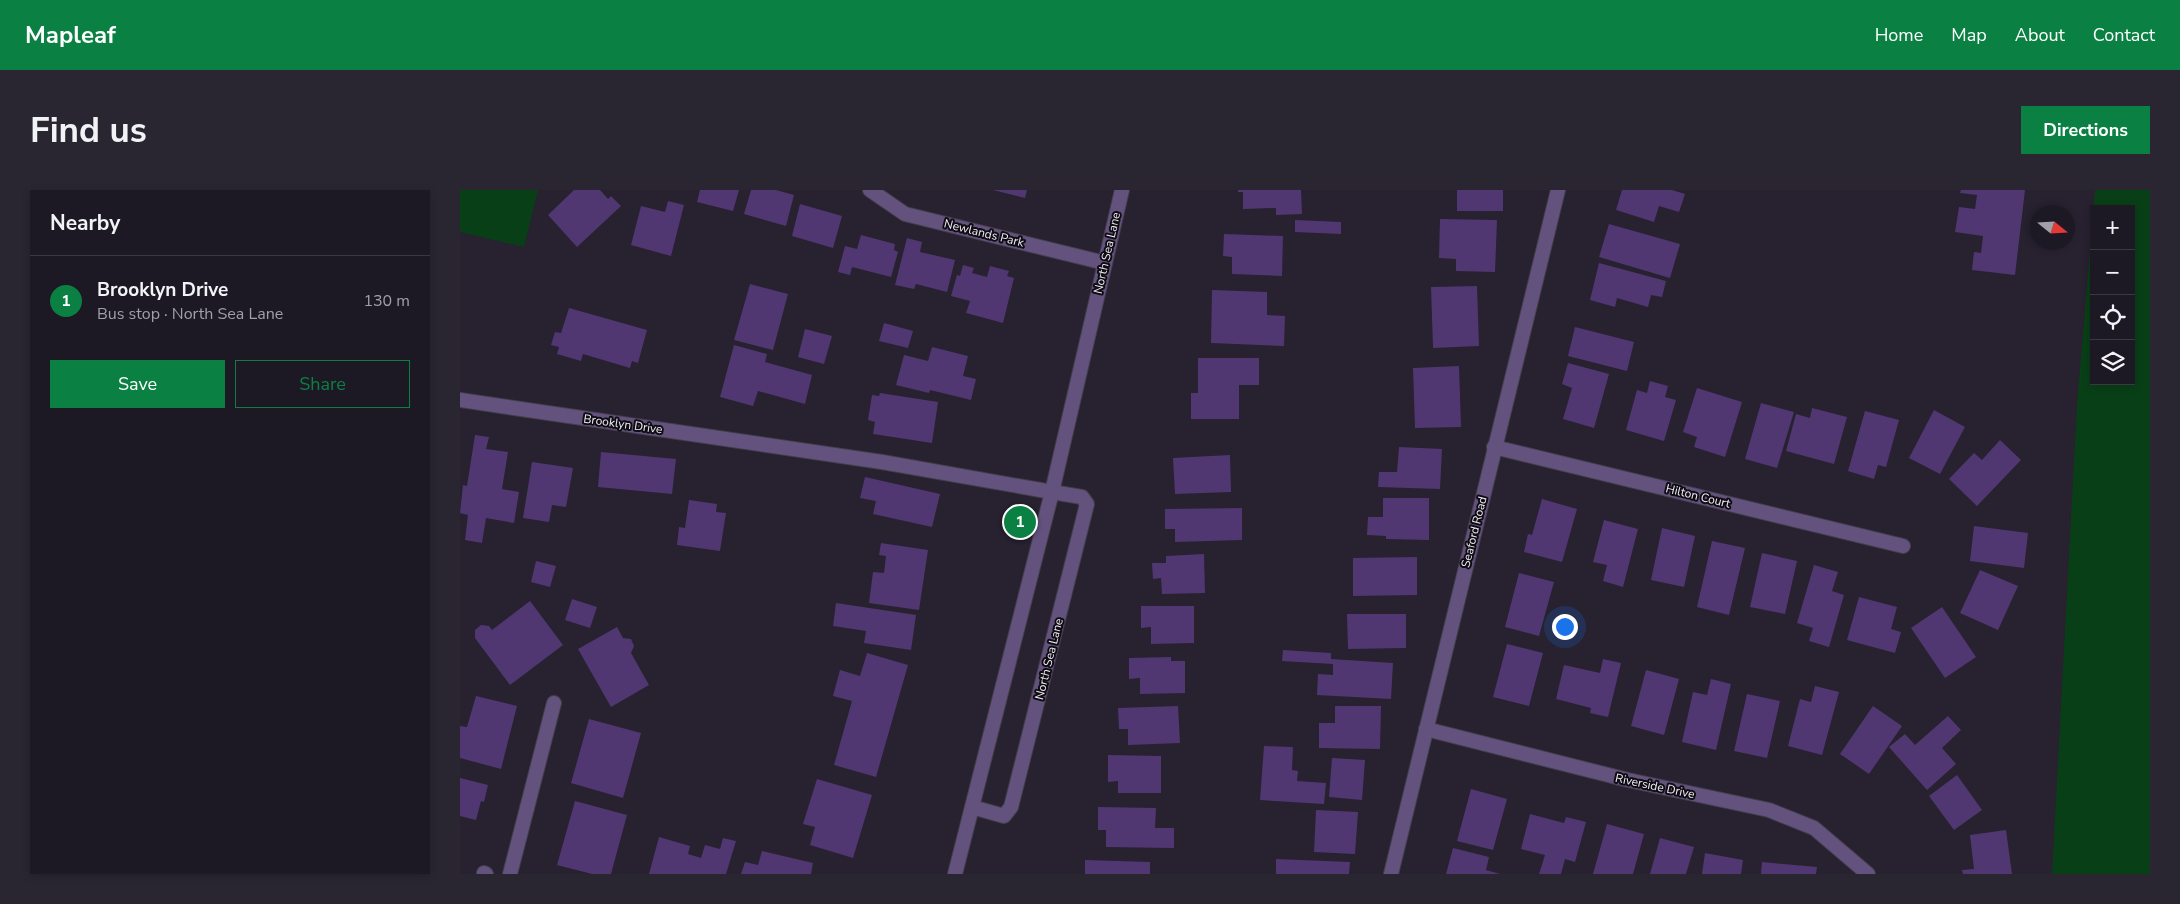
<!DOCTYPE html>
<meta charset="utf-8">
<style>
:root{--surface:#1d1924;--page:#2a2631;--text:#f1f3f6;--muted:#a0a0a6;--line:#3b3841;--accent:#0b8043}
body{margin:0;font-family:"Nunito Sans",sans-serif;background:var(--page);color:var(--text)}
.controls{position:absolute;right:15px;top:15px;display:grid;overflow:hidden;border-radius:0px;box-shadow:0 2px 8px #0003}
.controls button{width:45px;height:45px;display:grid;place-items:center;padding:0;border:0;border-bottom:1px solid var(--line);background:var(--surface);color:var(--text);font:25px sans-serif}
.compass{position:absolute;left:1570px;top:15px;width:45px;height:45px;border-radius:50%;background:var(--surface);box-shadow:0 2px 8px #0003;rotate:108deg}
.you{position:absolute;left:1104px;top:436px;width:18px;height:18px;margin:-12px;border:4px solid #fff;border-radius:50%;background:#1a73e8;box-shadow:0 0 0 8px #1a73e833}
.badge{display:grid;place-items:center;width:32px;height:32px;border-radius:50%;background:var(--accent);color:#fff;font-size:16px;font-weight:700}
.pin{position:absolute;translate:-50% -50%;border:2px solid #fff;box-shadow:0 1px 5px #0006}
.list{margin:0;padding:0;list-style:none}
h2{display:flex;justify-content:space-between;align-items:center;height:65px;margin:0;padding:0 20px;font-size:21px}
h2 small{font-size:16px;font-weight:400;color:var(--muted)}
.list li{display:grid;grid-template-columns:32px 1fr auto;gap:15px;align-items:center;box-sizing:border-box;height:90px;padding:0 20px;border-top:1px solid var(--line)}
.list b{display:block;font-size:19px;white-space:nowrap}
.list p{margin:0;font-size:16px;white-space:nowrap;color:var(--muted)}
.list em{font-size:16px;font-style:normal;color:var(--muted)}
.actions{display:flex;gap:10px;padding:15px 20px}
.actions a{flex:1;padding:11px 0;border:1px solid var(--accent);border-radius:0px;text-align:center;font-size:18px;color:var(--accent)}
.actions .main{background:var(--accent);color:#fff}
.icon{flex:none;width:28px;height:28px;fill:none;stroke:currentColor;stroke-width:2;stroke-linecap:round;stroke-linejoin:round}
.map{position:relative;flex:none;width:1690px;height:684px;overflow:hidden;border-radius:0px}
header{display:flex;align-items:center;gap:30px;box-sizing:border-box;height:70px;padding:0 25px;background:var(--accent);color:#fff}
header strong{font-size:24px}
nav{display:flex;gap:28px;margin-inline-start:auto;font-size:18px}
.intro{display:flex;align-items:center;justify-content:space-between;box-sizing:border-box;height:120px;padding:0 30px}
h1{margin:0;font-size:35px}
.button{padding:12px 22px;border-radius:0px;background:var(--accent);color:#fff;font-size:18px;font-weight:700}
main{display:flex;gap:30px;padding:0 30px}
aside{flex:1;background:var(--surface);border-radius:0px;box-shadow:0 2px 8px #0003}
.map>svg:first-child{display:block}
</style>
<header>
<strong>Mapleaf</strong>
<nav><a>Home</a><a>Map</a><a>About</a><a>Contact</a></nav>
</header>
<div class="intro"><h1>Find us</h1><a class="button">Directions</a></div>
<main>
<aside>
<h2>Nearby<small></small></h2>
<ul class="list">
<li><span class="badge">1</span><div><b>Brooklyn Drive</b><p>Bus stop · North Sea Lane</p></div><em>130 m</em></li>
</ul>
<div class="actions"><a class="main">Save</a><a>Share</a></div>
</aside>
<div class="map">
<svg width="1690" height="684" viewBox="0 0 1690 684">
<rect width="100%" height="100%" fill="#272130"/>
<!-- green -->
<g fill="#093f17" fill-rule="evenodd">
<polygon points="0,0 78,0 64,57 0,42"/>
<path d="M1635,0H1690V684H1592L1617,215ZM1634,19H1671V191H1634Z"/>
</g>
<!-- building -->
<g fill="#503771">
<polygon points="114,0 140,0 148,9 151,6 161,16 117,57 88,25"/>
<polygon points="240,0 279,0 273,21 237,12"/>
<polygon points="291,0 316,0 334,5 326,36 284,24"/>
<polygon points="533,0 567,0 565,8"/>
<polygon points="778,0 841,0 842,24 816,25 816,18 783,19 783,2 778,2"/>
<rect x="997" y="0" width="46" height="21"/>
<polygon points="1162,0 1212,0 1225,4 1219,22 1199,16 1194,32 1156,20"/>
<polygon points="1501,0 1565,0 1555,85 1512,80 1514,62 1521,63 1523,46 1495,42 1499,17 1515,19 1517,5 1500,3"/>
<polygon points="208,11 224,15 211,66 171,55 181,16 205,22"/>
<polygon points="340,14 382,26 373,58 332,46"/>
<polygon points="980,29 1037,30 1035,82 996,81 996,69 979,68"/>
<polygon points="835,30 881,32 881,44 835,42"/>
<polygon points="1149,34 1220,54 1210,88 1139,67"/>
<polygon points="764,44 823,46 822,86 772,84 772,67 763,66"/>
<polygon points="401,45 435,54 434,60 438,62 431,87 392,77 390,85 378,82 385,56 397,59"/>
<polygon points="447,48 462,52 460,62 495,70 487,102 456,94 454,99 435,95"/>
<polygon points="1139,73 1206,91 1202,107 1191,105 1188,117 1157,108 1155,117 1130,110"/>
<polygon points="503,75 514,78 512,83 527,87 530,76 549,81 547,86 554,88 543,133 506,123 510,111 491,106 497,85 500,86"/>
<polygon points="290,94 328,104 313,160 274,150"/>
<polygon points="1017,96 1019,156 973,158 971,97"/>
<polygon points="752,100 807,102 807,125 825,126 824,156 751,153"/>
<polygon points="109,118 187,140 178,173 172,171 170,178 123,164 121,171 97,164 99,157 91,155 95,142 101,143"/>
<polygon points="424,133 453,141 448,158 419,151"/>
<polygon points="1115,137 1174,152 1167,181 1108,166"/>
<polygon points="345,139 372,146 364,174 338,167"/>
<polygon points="274,155 307,164 305,172 352,185 345,214 298,201 293,216 260,207"/>
<polygon points="472,157 508,166 503,186 516,189 511,210 470,200 469,203 436,195 444,165 468,171"/>
<polygon points="738,168 799,168 799,195 779,195 779,229 731,229 731,203 738,203"/>
<polygon points="1108,173 1149,184 1134,238 1103,229 1112,198 1102,194"/>
<polygon points="999,176 1001,237 955,238 953,178"/>
<polygon points="1190,191 1208,196 1205,207 1216,210 1204,251 1166,240 1177,200 1187,203"/>
<polygon points="1237,198 1282,212 1265,267 1234,257 1237,247 1223,242"/>
<polygon points="420,203 478,212 472,253 413,244 415,232 408,230 412,205 419,206"/>
<polygon points="1301,213 1334,222 1317,278 1285,269"/>
<polygon points="1352,218 1387,227 1374,274 1326,261 1336,224 1350,228"/>
<polygon points="1474,220 1505,237 1480,284 1449,268"/>
<polygon points="1405,221 1439,230 1426,277 1418,275 1414,289 1388,281"/>
<polygon points="15,245 29,247 26,259 48,262 42,299 59,302 54,333 26,328 22,353 5,350 8,325 0,323 3,295 7,296"/>
<polygon points="1540,250 1561,270 1517,316 1489,289 1514,263 1522,270"/>
<polygon points="939,257 982,259 980,299 918,297 919,282 937,282"/>
<polygon points="141,262 216,269 212,304 138,297"/>
<polygon points="770,265 771,302 715,304 713,268"/>
<polygon points="72,272 113,278 106,317 92,315 89,332 63,328"/>
<polygon points="405,287 480,304 472,337 413,324 416,311 400,308"/>
<polygon points="923,308 969,308 969,350 926,349 926,346 907,345 908,327 923,327"/>
<polygon points="1082,309 1117,319 1102,372 1064,362 1068,344 1072,345"/>
<polygon points="229,310 257,314 256,322 266,323 260,361 217,355 219,337 225,338"/>
<polygon points="782,318 782,350 715,352 715,339 705,339 705,319"/>
<polygon points="1144,330 1178,339 1163,397 1143,391 1147,375 1133,372"/>
<polygon points="1514,336 1568,343 1564,378 1510,371"/>
<polygon points="1202,338 1235,346 1224,397 1191,390"/>
<polygon points="1252,351 1285,358 1269,425 1237,417"/>
<polygon points="421,353 468,360 459,420 409,413 413,382 424,383 426,366 419,365"/>
<polygon points="1302,363 1337,371 1325,424 1290,417"/>
<polygon points="744,364 745,403 702,404 701,388 693,389 692,373 706,373 706,366"/>
<polygon points="957,367 957,405 893,406 893,368"/>
<polygon points="76,371 96,376 90,397 71,392"/>
<polygon points="1354,375 1378,382 1372,401 1384,405 1369,457 1349,451 1353,438 1337,433"/>
<polygon points="1520,380 1558,396 1538,440 1500,423"/>
<polygon points="1059,383 1094,392 1079,446 1045,437"/>
<polygon points="1399,407 1437,417 1431,439 1441,442 1435,463 1387,450"/>
<polygon points="112,409 137,417 130,438 105,430"/>
<polygon points="70,411 103,455 50,495 15,448 15,440 21,435 29,436 32,440"/>
<polygon points="376,413 456,425 451,460 404,453 406,441 373,436"/>
<polygon points="681,416 734,416 734,453 691,454 691,437 681,438"/>
<polygon points="1482,417 1516,467 1485,488 1451,438"/>
<polygon points="887,424 946,424 946,458 888,459"/>
<polygon points="157,437 163,448 171,449 174,456 171,463 189,495 151,517 118,459"/>
<polygon points="1047,454 1083,463 1069,516 1033,507"/>
<polygon points="823,460 871,463 871,469 933,473 931,509 857,505 858,484 873,485 873,474 822,471"/>
<polygon points="407,463 448,475 416,587 374,575 392,511 373,506 380,480 400,486"/>
<polygon points="711,467 711,471 725,471 725,503 680,504 680,488 669,489 669,468"/>
<polygon points="1143,469 1161,473 1148,527 1130,523 1131,518 1096,509 1104,475 1140,483"/>
<polygon points="1186,480 1219,489 1204,545 1171,536"/>
<polygon points="1251,489 1271,494 1256,560 1222,552 1233,502 1247,505"/>
<polygon points="1355,496 1379,502 1362,565 1328,556 1340,509 1351,512"/>
<polygon points="1287,504 1320,511 1307,568 1274,561"/>
<polygon points="16,506 57,516 41,579 0,568 0,536 7,537"/>
<polygon points="718,516 720,553 668,555 668,539 659,539 658,518"/>
<polygon points="875,516 921,516 920,559 859,558 859,533 875,533"/>
<polygon points="1413,516 1442,536 1409,584 1380,564"/>
<polygon points="1488,526 1501,540 1482,558 1496,574 1467,600 1429,557 1445,544 1455,555"/>
<polygon points="129,529 181,543 163,608 111,593"/>
<polygon points="804,556 833,557 832,580 838,581 837,591 866,593 864,614 800,610"/>
<polygon points="648,565 701,566 701,603 658,603 658,591 648,592"/>
<polygon points="872,568 905,570 902,610 869,607"/>
<polygon points="1497,585 1522,620 1494,640 1469,606"/>
<polygon points="0,588 28,595 24,612 21,611 16,630 0,626"/>
<polygon points="357,589 412,605 393,668 350,655 355,637 343,634"/>
<polygon points="1011,599 1047,609 1033,660 997,651"/>
<polygon points="115,611 167,625 151,684 132,684 97,675"/>
<polygon points="638,617 696,618 695,638 714,638 714,658 646,657 646,640 638,640"/>
<polygon points="856,620 898,622 895,664 854,662"/>
<polygon points="1070,624 1104,633 1106,627 1126,632 1115,672 1105,669 1101,684 1079,684 1085,665 1061,659"/>
<polygon points="1147,634 1184,644 1173,684 1133,684"/>
<polygon points="1546,640 1552,684 1503,684 1502,680 1514,679 1510,645"/>
<polygon points="199,647 230,656 228,664 241,668 245,655 260,659 263,648 276,651 266,684 189,684"/>
<polygon points="1200,648 1234,657 1226,684 1190,684"/>
<polygon points="993,658 1029,667 1026,680 1040,684 986,684"/>
<polygon points="302,661 353,673 351,684 281,684 285,672 298,675"/>
<polygon points="1245,663 1283,670 1281,684 1242,684"/>
<polygon points="816,669 890,672 889,684 816,684"/>
<polygon points="625,670 690,672 690,684 625,684"/>
<polygon points="1302,672 1357,677 1356,684 1301,684"/>
</g>
<g fill="none" stroke-linecap="round" stroke-linejoin="round">
<!-- service casing -->
<g stroke="#433e4c" stroke-width="16">
<g id="service">
<polyline points="512,617 544,626 551,617 627,314 622,307 592,302"/>
<polyline points="67,618 94,513"/>
</g>
</g>
<!-- minor casing -->
<g stroke="#433e4c" stroke-width="16">
<g id="minor">
<polyline points="410,0 445,24 645,73"/>
<polyline points="0,210 422,272 592,302"/>
<polyline points="1034,257 1443,356"/>
<polyline points="966,539 1168,590 1309,620 1354,638 1408,684"/>
<polyline points="24,683 26,684"/>
<polyline points="50,684 67,618"/>
<polyline points="931,684 1098,0"/>
</g>
</g>
<!-- tertiary casing -->
<g stroke="#433e4c" stroke-width="16">
<polyline id="tertiary" points="495,684 592,302 662,0"/>
</g>
<!-- service -->
<use href="#service" stroke="#64527e" stroke-width="14"/>
<!-- minor -->
<use href="#minor" stroke="#64527e" stroke-width="14"/>
<!-- tertiary -->
<use href="#tertiary" stroke="#64527e" stroke-width="14"/>
</g>
<g text-anchor="middle" stroke-width="4" stroke-linejoin="round" paint-order="stroke">
<!-- street labels -->
<g font-size="12" fill="#f1edf7" stroke="#0f0c13">
<text transform="translate(524 43) rotate(14)" y="4">Newlands Park</text>
<text transform="translate(647 63) rotate(-77)" y="4">North Sea Lane</text>
<text transform="translate(163 234) rotate(8)" y="4">Brooklyn Drive</text>
<text transform="translate(1238 306) rotate(14)" y="4">Hilton Court</text>
<text transform="translate(1014 342) rotate(-76)" y="4">Seaford Road</text>
<text transform="translate(589 469) rotate(-76)" y="4">North Sea Lane</text>
<text transform="translate(1195 596) rotate(12)" y="4">Riverside Drive</text>
</g>
</g>
</svg>
<div class="controls">
<button>+</button>
<button>−</button>
<button><svg class="icon" aria-label="locate" viewBox="0 0 24 24"><circle cx="12" cy="12" r="6"/><path d="M12 2v4M12 18v4M2 12h4M18 12h4"/></svg></button>
<button><svg class="icon" aria-label="layers" viewBox="0 0 24 24"><path d="M12 4l9 5-9 5-9-5zM3 14l9 5 9-5"/></svg></button>
</div>
<svg class="compass" viewBox="-18 -18 36 36"><path d="M0-13l5 13h-10z" fill="#e53935"/><path d="M0 13l5-13h-10z" fill="#a0a0a6"/></svg>
<div class="you"></div>
<div class="pin badge" style="left:560px;top:332px">1</div>
</div>
</main>
